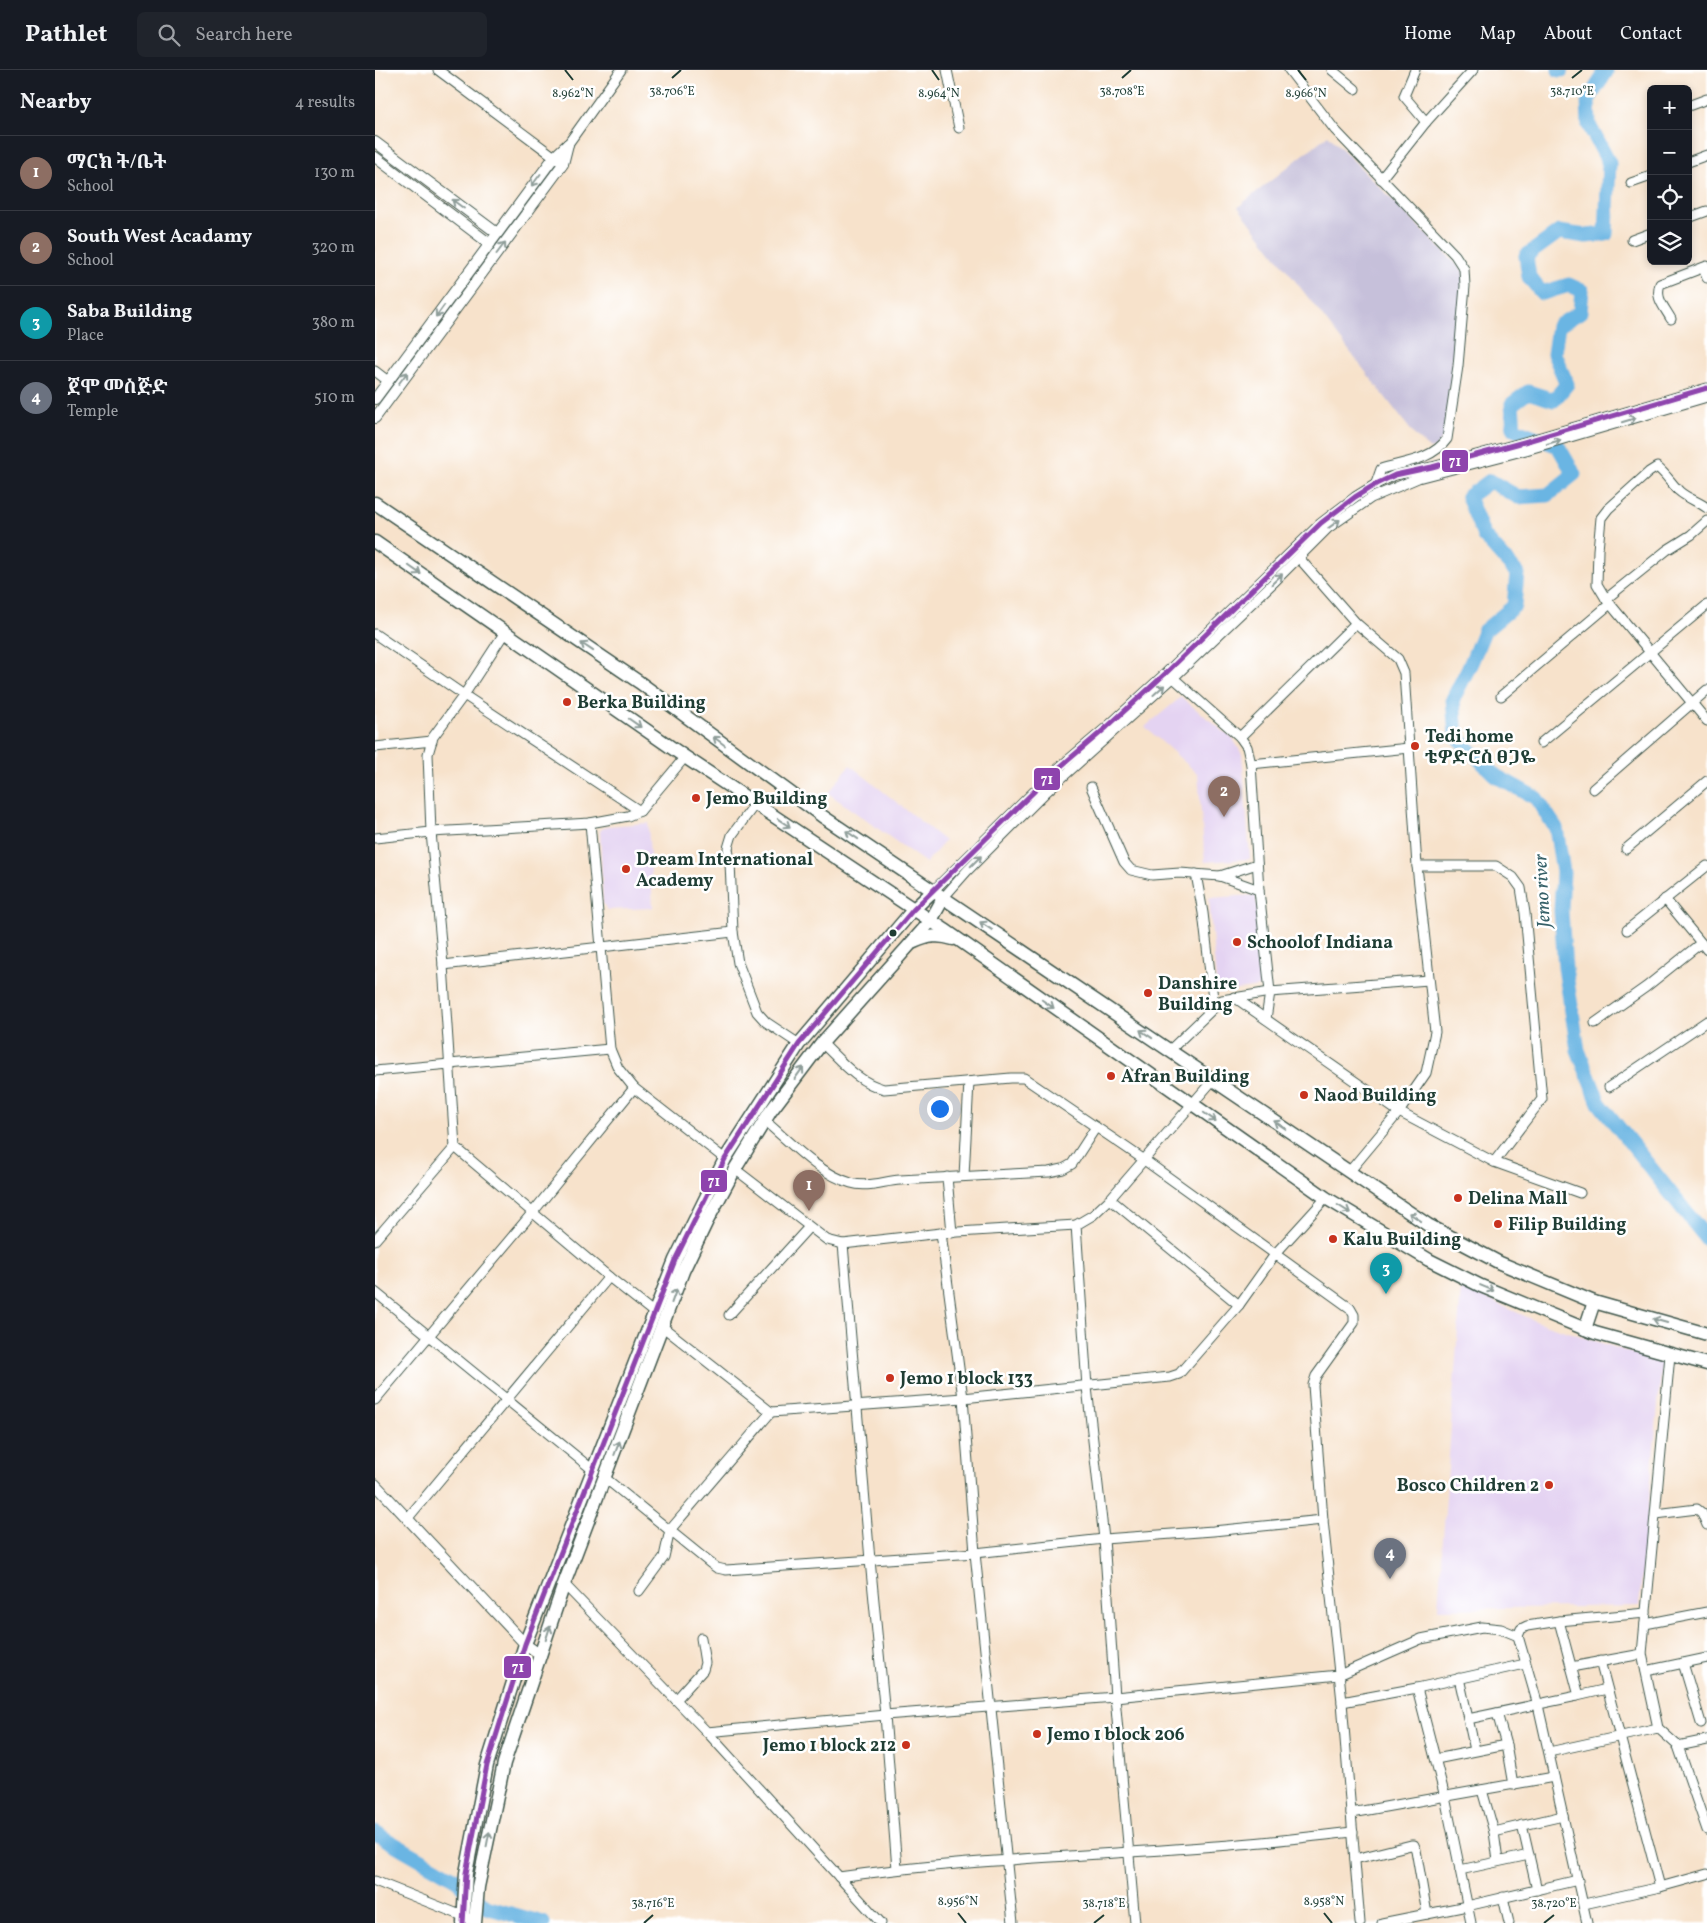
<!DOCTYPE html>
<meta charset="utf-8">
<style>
:root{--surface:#171b24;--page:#20242c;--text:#f1f3f6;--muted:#9ea1a6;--line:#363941;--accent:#c8321e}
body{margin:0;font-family:Vollkorn,"Noto Serif Ethiopic",serif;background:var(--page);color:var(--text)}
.controls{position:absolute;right:15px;top:15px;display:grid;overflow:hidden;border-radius:8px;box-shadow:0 2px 8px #0003}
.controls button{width:45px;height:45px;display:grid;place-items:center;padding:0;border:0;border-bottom:1px solid var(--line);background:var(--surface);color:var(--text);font:25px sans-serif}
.you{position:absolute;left:564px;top:1038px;width:18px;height:18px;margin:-12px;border:4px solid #fff;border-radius:50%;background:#1a73e8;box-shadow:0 0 0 8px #1a73e833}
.badge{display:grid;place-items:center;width:32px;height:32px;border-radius:50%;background:var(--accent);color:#fff;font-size:16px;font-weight:700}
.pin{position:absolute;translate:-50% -41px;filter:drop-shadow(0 1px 2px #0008)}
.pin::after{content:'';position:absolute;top:26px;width:18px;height:15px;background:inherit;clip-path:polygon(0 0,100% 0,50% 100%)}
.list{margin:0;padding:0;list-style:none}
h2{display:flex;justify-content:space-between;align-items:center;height:65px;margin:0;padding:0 20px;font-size:21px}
h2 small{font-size:16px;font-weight:400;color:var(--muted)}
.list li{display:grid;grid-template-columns:32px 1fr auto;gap:15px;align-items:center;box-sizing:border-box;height:75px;padding:0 20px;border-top:1px solid var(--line)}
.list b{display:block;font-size:19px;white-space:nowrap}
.list p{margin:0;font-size:16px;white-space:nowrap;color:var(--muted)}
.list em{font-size:16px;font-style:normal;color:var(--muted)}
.icon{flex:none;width:28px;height:28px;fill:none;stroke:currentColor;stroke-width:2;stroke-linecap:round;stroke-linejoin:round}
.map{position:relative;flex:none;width:1332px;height:1853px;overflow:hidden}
header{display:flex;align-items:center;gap:30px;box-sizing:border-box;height:70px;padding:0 25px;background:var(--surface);border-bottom:1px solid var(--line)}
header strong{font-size:24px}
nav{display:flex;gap:28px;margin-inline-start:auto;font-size:18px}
.search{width:350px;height:45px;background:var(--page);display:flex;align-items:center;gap:12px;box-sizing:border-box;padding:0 18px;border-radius:8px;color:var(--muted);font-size:19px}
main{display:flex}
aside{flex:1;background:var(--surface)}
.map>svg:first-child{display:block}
</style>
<header>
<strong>Pathlet</strong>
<div class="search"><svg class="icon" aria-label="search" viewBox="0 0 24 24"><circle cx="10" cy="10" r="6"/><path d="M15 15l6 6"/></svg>Search here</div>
<nav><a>Home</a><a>Map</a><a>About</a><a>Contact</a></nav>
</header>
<main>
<aside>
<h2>Nearby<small>4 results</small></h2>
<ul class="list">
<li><span class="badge" style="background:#8d6e63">1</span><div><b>ማርክ ት/ቤት</b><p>School</p></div><em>130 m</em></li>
<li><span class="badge" style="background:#8d6e63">2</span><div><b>South West Acadamy</b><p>School</p></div><em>320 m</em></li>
<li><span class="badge" style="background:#0f9aa8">3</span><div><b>Saba Building</b><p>Place</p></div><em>380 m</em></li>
<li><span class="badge" style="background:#6b7280">4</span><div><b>ጀሞ መስጅድ</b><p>Temple</p></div><em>510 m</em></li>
</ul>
</aside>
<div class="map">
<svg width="1332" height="1853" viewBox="0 0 1332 1853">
<rect width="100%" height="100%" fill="#fff"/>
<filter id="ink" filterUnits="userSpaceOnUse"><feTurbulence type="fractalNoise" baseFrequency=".02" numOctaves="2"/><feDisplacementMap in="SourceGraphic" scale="10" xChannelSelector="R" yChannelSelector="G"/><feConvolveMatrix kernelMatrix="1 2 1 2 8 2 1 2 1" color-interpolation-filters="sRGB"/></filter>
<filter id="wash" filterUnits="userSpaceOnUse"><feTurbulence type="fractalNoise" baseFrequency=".0096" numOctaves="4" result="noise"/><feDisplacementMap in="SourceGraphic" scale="20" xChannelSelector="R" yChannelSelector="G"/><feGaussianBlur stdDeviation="1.12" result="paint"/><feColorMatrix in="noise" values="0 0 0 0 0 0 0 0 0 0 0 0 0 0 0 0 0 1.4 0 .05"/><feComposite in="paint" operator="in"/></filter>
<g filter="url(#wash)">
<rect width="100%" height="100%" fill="#f7e2cb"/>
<!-- built -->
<g fill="#e4d3f2">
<polygon points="806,627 858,669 867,684 875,789 830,792 823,704 770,657"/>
<polygon points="475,695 570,771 551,793 453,723"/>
<polygon points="273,753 278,838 232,840 228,833 225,761 227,759 233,756"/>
<polygon points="881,825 891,916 842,923 834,828"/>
<polygon points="1086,1217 1163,1252 1287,1293 1264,1536 1063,1539"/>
</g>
<!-- industrial -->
<polygon fill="#c6c0da" points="953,65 1089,202 1069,367 1061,377 1055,379 1041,367 863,137"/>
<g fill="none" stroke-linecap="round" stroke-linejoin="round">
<!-- river -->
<g stroke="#6ab5e3" stroke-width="15">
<polyline points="1184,0 1187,0"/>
<polyline points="1228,0 1231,2 1213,30 1214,55 1234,93 1231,164 1211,166 1184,162 1151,186 1154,207 1167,223 1194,215 1207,221 1205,242 1183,256 1179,284 1192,314 1179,330 1153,322 1137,334 1139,359 1183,376 1199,404 1173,425 1143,427 1115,411 1093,427 1109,466 1142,503 1139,536 1109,561 1096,593 1078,629 1081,666 1121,706 1161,728 1181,758 1188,802 1186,841 1190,898 1203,980 1224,1033 1332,1169"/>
<polyline points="0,1763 82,1810 111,1837 168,1853"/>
</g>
</g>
</g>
<g filter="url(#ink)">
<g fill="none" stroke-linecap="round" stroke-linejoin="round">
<!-- minor casing -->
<g stroke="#3f564b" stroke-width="11">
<g id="minor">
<polyline points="63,0 185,91"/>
<polyline points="572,0 584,58"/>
<path d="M914,0L960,60L1080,185L1089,199L1090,216L1083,296L1072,369C1057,390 1029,392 1006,399L1000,416"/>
<polyline points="957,0 980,19"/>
<polyline points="1040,0 1029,26 1051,52"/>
<polyline points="1313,36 1332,29"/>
<polyline points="193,74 246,0"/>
<polyline points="1313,92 1332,85"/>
<polyline points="1006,109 1051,52 1098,0"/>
<polyline points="1256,113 1276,106"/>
<polyline points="1313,148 1332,141"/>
<polyline points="1257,170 1276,163"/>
<polyline points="1328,198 1332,208"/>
<path d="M1296,249C1289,236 1280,229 1285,214L1332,196"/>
<polyline points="0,301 13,311"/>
<path d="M1332,438C1323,431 1313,429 1304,421C1296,413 1291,404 1282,397L1274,402L1233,439L1226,448L1223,480L1222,514L1231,529L1332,651"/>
<polyline points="924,488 981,553 1023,589 1029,603 1042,796 1060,962 1051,1003 1024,1042 974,1102"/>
<polyline points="1231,529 1292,480 1316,465 1332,451"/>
<polyline points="130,562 89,625 265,741"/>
<polyline points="0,564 89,625 58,667 53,684 56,762 68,895 80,1077 234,1207 278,1242"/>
<polyline points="794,604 865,667 872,677 876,694 884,820 895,922 891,949"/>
<polyline points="1126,626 1235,534"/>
<polyline points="865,667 981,553"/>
<polyline points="1166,673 1332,535"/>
<polyline points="0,677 57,671"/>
<polyline points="876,694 1034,678"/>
<polyline points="716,717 749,792 756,800 777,805 805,803 845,806 884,820"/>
<polyline points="1218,719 1332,620"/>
<polyline points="380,734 357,765 353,778 355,792 358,862 363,893 382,942 391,952 424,974"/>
<polyline points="215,753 235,979 243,998 259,1018 350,1089"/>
<polyline points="0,768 56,762 215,753 253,746 265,741 310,687"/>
<polyline points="1251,779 1332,711"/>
<polyline points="1042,796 1121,796 1138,807 1146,818 1150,843 1167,1029 1119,1092"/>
<polyline points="821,804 828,843 839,937"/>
<polyline points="845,806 882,794"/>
<polyline points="558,821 678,703 732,657 792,602 946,453 980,427 1001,414 1020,405 1057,397 1149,372 1332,318"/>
<polyline points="569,827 592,801 670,723 798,608 898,513 953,458 996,428 1043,408 1151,380 1332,327"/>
<polyline points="1290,829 1332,880"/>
<polyline points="1252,860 1332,796"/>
<polyline points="68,895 358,862"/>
<polyline points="859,927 1024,1042 1119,1092 1205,1123"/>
<polyline points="1220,953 1271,917 1326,873"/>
<path d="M447,973C466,991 482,1012 509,1019L636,1008H649L768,1089L975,1238L979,1245V1253L941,1306L938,1315L948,1450L967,1632L985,1853"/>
<polyline points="795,980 847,930 895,922 1054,910"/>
<polyline points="0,1001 235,979"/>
<polyline points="1234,1017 1332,951"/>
<path d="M390,1051C416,1073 443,1103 476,1113C492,1118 509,1111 525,1110C575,1107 624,1105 674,1102L688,1099L697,1094L721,1057"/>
<polyline points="360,1099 452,1170 468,1174 566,1163 701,1155 718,1145 735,1129 838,1010"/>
<polyline points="589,1106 594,1012"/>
<polyline points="572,1107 577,1163"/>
<polyline points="735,1129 864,1235"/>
<polyline points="701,1155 712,1317 729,1469 740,1627 760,1853"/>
<polyline points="566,1163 588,1328 600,1483 638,1853"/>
<polyline points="0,1170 80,1077"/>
<polyline points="468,1174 495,1490 510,1645 522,1799"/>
<polyline points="0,1222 218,1400"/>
<polyline points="354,1245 434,1157"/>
<polyline points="288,1257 396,1342 588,1328 795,1307 804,1304 864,1235 901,1183 951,1128"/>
<polyline points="1295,1285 1267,1584 1283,1658 1303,1676 1332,1760"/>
<polyline points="0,1330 158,1142 259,1018"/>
<polyline points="230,1408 335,1493 342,1498 351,1500 600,1483 729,1469 838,1461 948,1450"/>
<polyline points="1281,1444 1322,1439 1327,1443 1332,1455"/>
<polyline points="32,1449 234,1207"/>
<polyline points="189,1514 332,1662 506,1853"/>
<polyline points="264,1521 289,1487 295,1460 396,1342"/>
<polyline points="1270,1554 1332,1542"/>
<polyline points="1225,1591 1285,1817"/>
<polyline points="1308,1593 1326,1653"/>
<polyline points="1196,1597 1267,1584"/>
<polyline points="1271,1601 1332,1588"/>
<polyline points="1084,1608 1100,1680"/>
<polyline points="1042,1618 1070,1727 1096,1853"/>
<polyline points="1202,1626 1232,1619"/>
<polyline points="301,1630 328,1600 330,1593 326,1568"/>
<polyline points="967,1632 1042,1618 1150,1594"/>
<polyline points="1122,1643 1131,1675 1138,1715"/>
<polyline points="1093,1649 1202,1626 1203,1622 1184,1551"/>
<polyline points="332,1662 510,1645 740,1627 964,1605 1046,1569 1107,1557 1126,1559 1143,1566"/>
<polyline points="1303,1676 1332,1670"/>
<polyline points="1174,1682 1283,1658"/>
<polyline points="1061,1689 1131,1675"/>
<polyline points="1107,1720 1119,1762 1123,1791"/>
<polyline points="976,1743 1179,1707"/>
<polyline points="1147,1755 1162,1820"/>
<polyline points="1119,1762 1188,1746"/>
<polyline points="980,1789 1036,1775 1039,1775 1041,1780 1052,1844"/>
<polyline points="1085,1800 1154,1785"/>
<path d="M464,1807C597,1788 731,1786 865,1774C903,1771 940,1766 978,1762"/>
<polyline points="0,1811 93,1848"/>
<polyline points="1128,1827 1134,1853"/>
<polyline points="1209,1834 1285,1817 1332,1804"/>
<polyline points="1007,1853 1092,1836 1203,1810"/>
<polyline points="1212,1853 1163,1635 1143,1566 1146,1559 1152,1556 1184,1551 1271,1543"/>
</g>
</g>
<!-- tertiary casing -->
<g stroke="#3f564b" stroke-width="12">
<g id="tertiary">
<polyline points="0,72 122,163"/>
<polyline points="0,87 115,174"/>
<polyline points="0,329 179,87 193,74"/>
<polyline points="0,348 188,94 193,74"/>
<polyline points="0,1414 150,1574 166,1585"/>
</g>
</g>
<!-- primary casing -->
<g stroke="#3f564b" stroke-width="15">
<g id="primary">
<polyline points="0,433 264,612 447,746 1053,1155 1125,1193 1219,1232 1332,1264"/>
<polyline points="0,472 310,687 570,860 951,1128 1054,1190 1106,1216 1220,1263 1332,1294"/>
<path d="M539,872C553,866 563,864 578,869"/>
<polyline points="1210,1259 1219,1232"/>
<polyline points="88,1853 91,1803 112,1695 150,1574 300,1190 350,1089 424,974 538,840 558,821"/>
<polyline points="100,1853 103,1817 129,1693 189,1514 308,1201 332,1151 360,1099 395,1042 447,973 555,852 569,827"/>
</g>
</g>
<!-- minor -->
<use href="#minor" stroke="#fff" stroke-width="9"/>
<!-- tertiary -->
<use href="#tertiary" stroke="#fff" stroke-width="10"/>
<!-- primary -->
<use href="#primary" stroke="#fff" stroke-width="12"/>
<!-- bus-1 casing -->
<g stroke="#fff" stroke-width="9">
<polyline id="bus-1" points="88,1853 91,1803 112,1695 150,1574 300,1190 350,1089 424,974 538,840 678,703 732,657 792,602 946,453 980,427 1001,414 1020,405 1057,397 1149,372 1332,318"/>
</g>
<!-- bus-1 -->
<use href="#bus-1" stroke="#8e44ad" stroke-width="5"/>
</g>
<!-- one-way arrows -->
<defs><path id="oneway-shaft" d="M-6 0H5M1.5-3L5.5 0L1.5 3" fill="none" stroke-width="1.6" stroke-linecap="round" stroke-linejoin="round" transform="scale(1.25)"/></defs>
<g stroke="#8f9e9a">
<use href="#oneway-shaft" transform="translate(161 110) rotate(127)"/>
<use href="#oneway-shaft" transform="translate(83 134) rotate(-143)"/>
<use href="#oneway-shaft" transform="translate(126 178) rotate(-53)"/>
<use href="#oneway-shaft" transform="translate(65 241) rotate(126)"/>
<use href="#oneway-shaft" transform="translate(28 308) rotate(-53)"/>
<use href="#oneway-shaft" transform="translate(1254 350) rotate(-17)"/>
<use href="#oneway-shaft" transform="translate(1179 372) rotate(-16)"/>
<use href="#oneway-shaft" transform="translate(959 454) rotate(-36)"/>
<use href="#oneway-shaft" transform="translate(40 500) rotate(35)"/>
<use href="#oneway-shaft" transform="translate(902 509) rotate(-44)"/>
<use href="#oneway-shaft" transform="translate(212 577) rotate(-146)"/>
<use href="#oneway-shaft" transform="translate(784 620) rotate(-42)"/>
<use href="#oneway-shaft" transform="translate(260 653) rotate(35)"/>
<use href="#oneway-shaft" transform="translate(344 671) rotate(-143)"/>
<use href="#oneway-shaft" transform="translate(409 753) rotate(34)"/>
<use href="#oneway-shaft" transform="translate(477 765) rotate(-146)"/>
<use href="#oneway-shaft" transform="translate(601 791) rotate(-45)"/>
<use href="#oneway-shaft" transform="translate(611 856) rotate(-146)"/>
<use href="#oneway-shaft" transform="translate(673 934) rotate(35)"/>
<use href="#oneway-shaft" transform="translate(771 964) rotate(-146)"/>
<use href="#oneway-shaft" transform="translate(424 1003) rotate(-54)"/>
<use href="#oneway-shaft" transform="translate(835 1047) rotate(35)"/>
<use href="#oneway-shaft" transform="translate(905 1055) rotate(-146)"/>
<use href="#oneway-shaft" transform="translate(969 1139) rotate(32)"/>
<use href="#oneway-shaft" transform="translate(1040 1147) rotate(-146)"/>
<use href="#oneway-shaft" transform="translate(1112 1218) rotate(23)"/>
<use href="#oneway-shaft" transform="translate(299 1226) rotate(-70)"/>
<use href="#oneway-shaft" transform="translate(1285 1251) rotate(-164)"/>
<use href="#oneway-shaft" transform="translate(242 1378) rotate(-69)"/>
<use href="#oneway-shaft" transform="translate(173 1563) rotate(-72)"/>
<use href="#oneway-shaft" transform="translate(113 1769) rotate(-79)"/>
</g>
</g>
<!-- ticks -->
<path fill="none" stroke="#1f3d34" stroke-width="2" d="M190,0L198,10M557,0L564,10M923,0L931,10M297,8L306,0M747,8L756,0M1197,8L1207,0M583,1843L591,1853M949,1843L957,1853M269,1853L278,1845M719,1853L729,1845M1169,1853L1179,1845"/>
<!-- markers -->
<g fill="#c8321e" stroke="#fff" stroke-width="2">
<circle cx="192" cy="632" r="5"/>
<circle cx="1040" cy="676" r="5"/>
<circle cx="321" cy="728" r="5"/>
<circle cx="251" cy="799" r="5"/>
<circle cx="862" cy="872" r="5"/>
<circle cx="773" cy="923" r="5"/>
<circle cx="736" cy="1006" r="5"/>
<circle cx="929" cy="1025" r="5"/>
<circle cx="1083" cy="1128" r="5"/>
<circle cx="1123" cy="1154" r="5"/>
<circle cx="958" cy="1169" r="5"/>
<circle cx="515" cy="1308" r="5"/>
<circle cx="1174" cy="1415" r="5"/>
<circle cx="662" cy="1664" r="5"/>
<circle cx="531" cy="1675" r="5"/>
</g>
<circle fill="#1f3d34" stroke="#fff" stroke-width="2" cx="518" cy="863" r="4.5"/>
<g text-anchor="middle" stroke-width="5" stroke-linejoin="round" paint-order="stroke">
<!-- poi labels -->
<g font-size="18" font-weight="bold" fill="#1f3d34" stroke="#fff" text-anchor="start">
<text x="202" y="638">Berka Building</text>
<text x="1050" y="672">Tedi home<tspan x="1050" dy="21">ቴዎድሮስ ፀጋዬ</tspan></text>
<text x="331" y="734">Jemo Building</text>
<text x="261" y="795">Dream International<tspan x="261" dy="21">Academy</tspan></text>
<text x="872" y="878">Schoolof Indiana</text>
<text x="783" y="919">Danshire<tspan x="783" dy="21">Building</tspan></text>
<text x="746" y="1012">Afran Building</text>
<text x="939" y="1031">Naod Building</text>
<text x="1093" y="1134">Delina Mall</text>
<text x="1133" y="1160">Filip Building</text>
<text x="968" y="1175">Kalu Building</text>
<text x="525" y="1314">Jemo 1 block 133</text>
<text x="1164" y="1421" text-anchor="end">Bosco Children 2</text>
<text x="672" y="1670">Jemo 1 block 206</text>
<text x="521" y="1681" text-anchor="end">Jemo 1 block 212</text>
</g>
<!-- water labels -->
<g font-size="19" font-style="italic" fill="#366169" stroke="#fff">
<text transform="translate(1166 821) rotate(-93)" y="7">Jemo river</text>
</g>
</g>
<g font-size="12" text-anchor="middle" fill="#1f3d34" stroke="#fff" stroke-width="5" stroke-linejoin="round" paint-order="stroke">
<text x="297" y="25">38.706°E</text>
<text x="747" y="25">38.708°E</text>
<text x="1197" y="25">38.710°E</text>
<text x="198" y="27">8.962°N</text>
<text x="564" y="27">8.964°N</text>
<text x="931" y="27">8.966°N</text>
<text x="583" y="1835">8.956°N</text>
<text x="949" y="1835">8.958°N</text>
<text x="278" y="1837">38.716°E</text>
<text x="729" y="1837">38.718°E</text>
<text x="1179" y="1837">38.720°E</text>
</g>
<g stroke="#fff" stroke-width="2">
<rect x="1066" y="379" width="28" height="24" rx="5" fill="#8e44ad"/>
<rect x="658" y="697" width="28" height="24" rx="5" fill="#8e44ad"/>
<rect x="325" y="1099" width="28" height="24" rx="5" fill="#8e44ad"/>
<rect x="128" y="1585" width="29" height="24" rx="5" fill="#8e44ad"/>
</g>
<g font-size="14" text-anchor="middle" font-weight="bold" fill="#fff">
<text x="1080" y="396">71</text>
<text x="672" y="714">71</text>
<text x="339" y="1116">71</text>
<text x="143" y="1602">71</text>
</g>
</svg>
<div class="controls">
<button>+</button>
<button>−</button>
<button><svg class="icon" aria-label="locate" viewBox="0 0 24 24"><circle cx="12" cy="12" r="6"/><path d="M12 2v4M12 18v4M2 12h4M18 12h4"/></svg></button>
<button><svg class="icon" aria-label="layers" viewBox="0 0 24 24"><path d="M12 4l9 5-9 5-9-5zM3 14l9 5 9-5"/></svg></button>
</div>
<div class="you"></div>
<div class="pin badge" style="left:434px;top:1141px;background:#8d6e63">1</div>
<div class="pin badge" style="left:849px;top:747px;background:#8d6e63">2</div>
<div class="pin badge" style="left:1011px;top:1224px;background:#0f9aa8">3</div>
<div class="pin badge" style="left:1015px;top:1509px;background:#6b7280">4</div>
</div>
</main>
